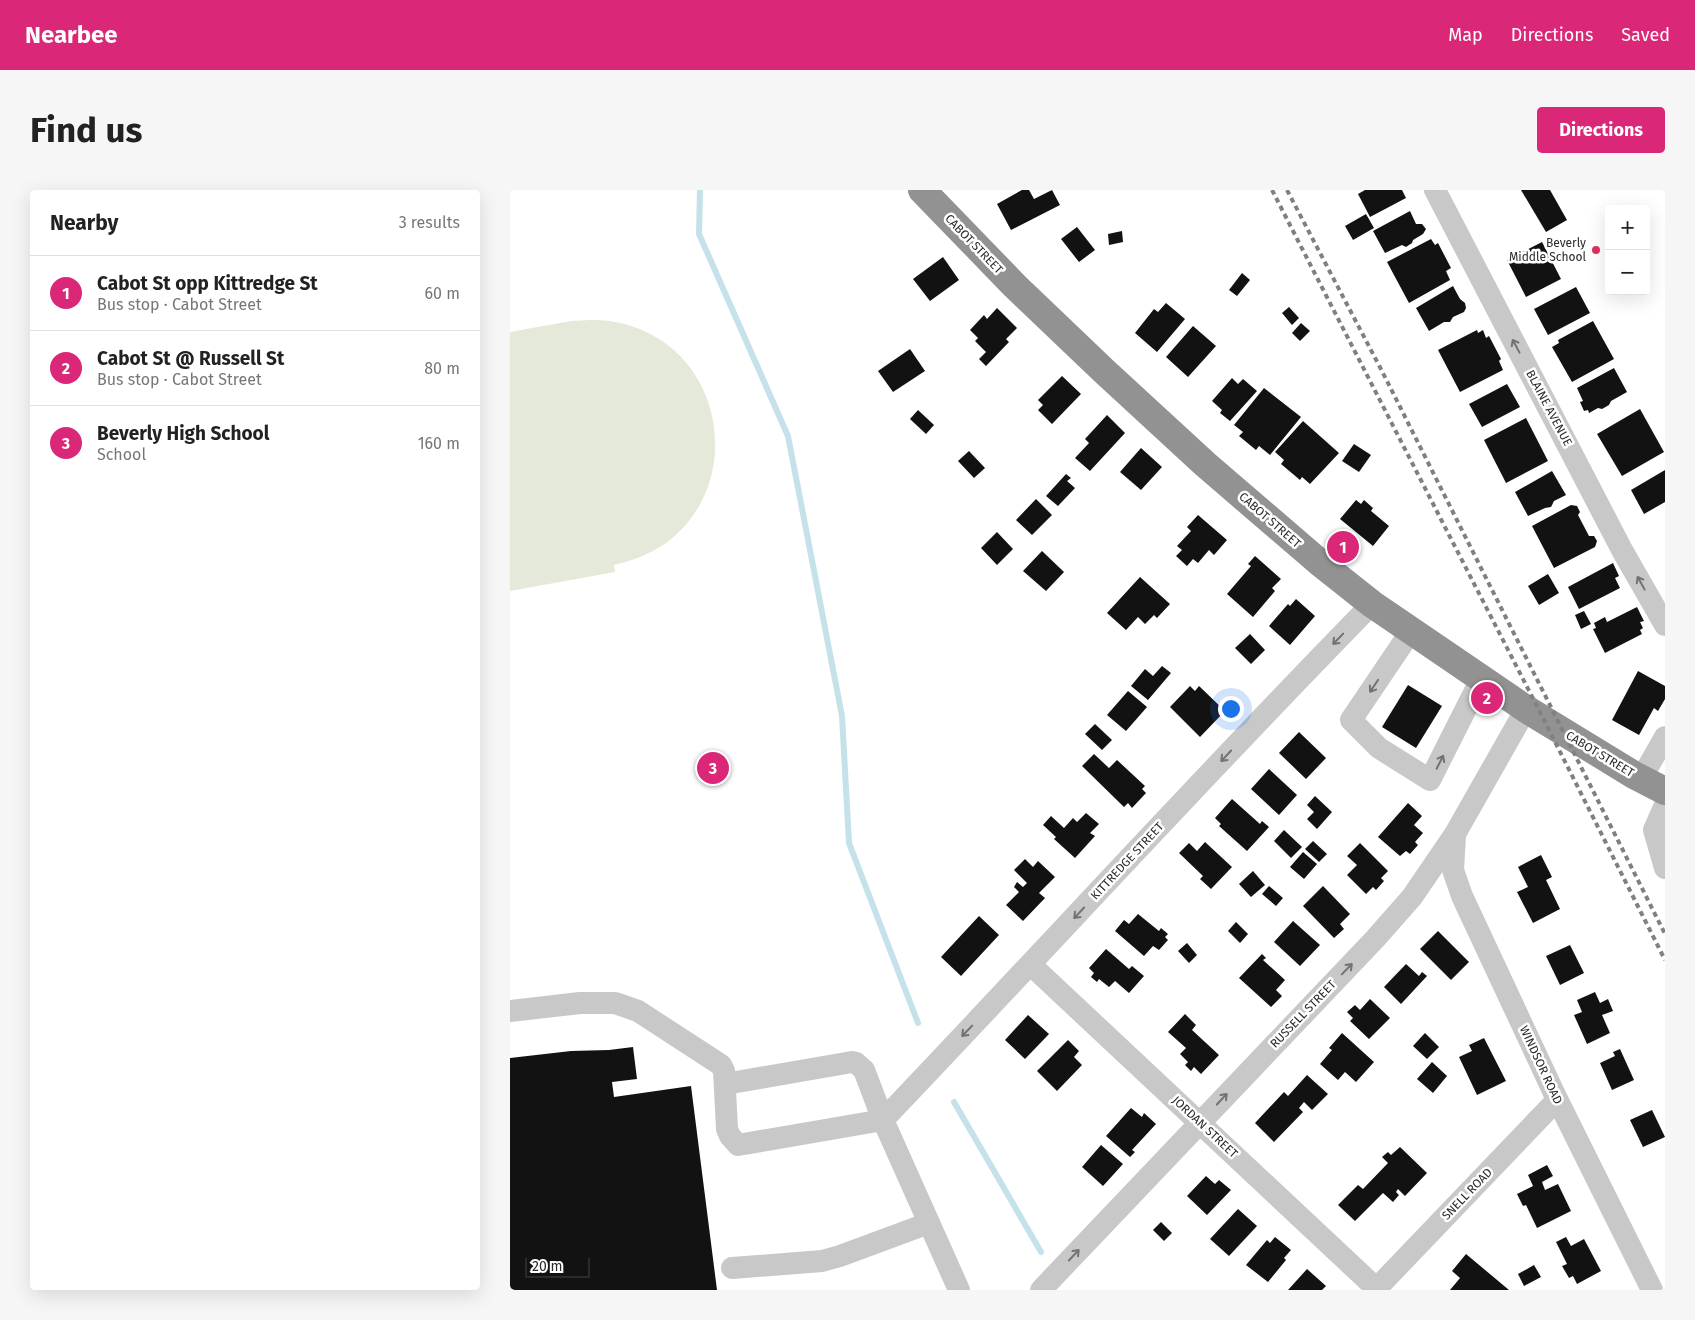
<!DOCTYPE html>
<meta charset="utf-8">
<style>
:root{--surface:#fff;--page:#f6f6f6;--text:#222;--muted:#767676;--line:#e0e0e0;--accent:#db2777}
body{margin:0;font-family:"Fira Sans",sans-serif;background:var(--page);color:var(--text)}
.controls{position:absolute;right:15px;top:15px;display:grid;overflow:hidden;border-radius:5px;box-shadow:0 5px 20px #0002}
.controls button{width:45px;height:45px;display:grid;place-items:center;padding:0;border:0;border-bottom:1px solid var(--line);background:var(--surface);color:var(--text);font:25px sans-serif}
.scale{position:absolute;left:15px;bottom:12px;width:65px;box-sizing:border-box;padding-left:5px;border:2px solid #2b2b2b;border-top:0;font-size:14px;line-height:18px;white-space:nowrap;color:#2b2b2b;-webkit-text-stroke:4px #fff;paint-order:stroke}
.you{position:absolute;left:720px;top:518px;width:18px;height:18px;margin:-12px;border:4px solid #fff;border-radius:50%;background:#1a73e8;box-shadow:0 0 0 8px #1a73e833}
.badge{display:grid;place-items:center;width:32px;height:32px;border-radius:50%;background:var(--accent);color:#fff;font-size:16px;font-weight:700}
.pin{position:absolute;translate:-50% -50%;border:2px solid #fff;box-shadow:0 1px 5px #0006}
.list{margin:0;padding:0;list-style:none}
h2{display:flex;justify-content:space-between;align-items:center;height:65px;margin:0;padding:0 20px;font-size:21px}
h2 small{font-size:16px;font-weight:400;color:var(--muted)}
.list li{display:grid;grid-template-columns:32px 1fr auto;gap:15px;align-items:center;box-sizing:border-box;height:75px;padding:0 20px;border-top:1px solid var(--line)}
.list b{display:block;font-size:19px;white-space:nowrap}
.list p{margin:0;font-size:16px;white-space:nowrap;color:var(--muted)}
.list em{font-size:16px;font-style:normal;color:var(--muted)}
.map{position:relative;flex:none;width:1155px;height:1100px;overflow:hidden;border-radius:5px}
header{display:flex;align-items:center;gap:30px;box-sizing:border-box;height:70px;padding:0 25px;background:var(--accent);color:#fff}
header strong{font-size:24px}
nav{display:flex;gap:28px;margin-inline-start:auto;font-size:18px}
.intro{display:flex;align-items:center;justify-content:space-between;box-sizing:border-box;height:120px;padding:0 30px}
h1{margin:0;font-size:35px}
.button{padding:12px 22px;border-radius:5px;background:var(--accent);color:#fff;font-size:18px;font-weight:700}
main{display:flex;gap:30px;padding:0 30px}
aside{flex:1;background:var(--surface);border-radius:5px;box-shadow:0 5px 20px #0002}
.map>svg:first-child{display:block}
</style>
<header>
<strong>Nearbee</strong>
<nav><a>Map</a><a>Directions</a><a>Saved</a></nav>
</header>
<div class="intro"><h1>Find us</h1><a class="button">Directions</a></div>
<main>
<aside>
<h2>Nearby<small>3 results</small></h2>
<ul class="list">
<li><span class="badge">1</span><div><b>Cabot St opp Kittredge St</b><p>Bus stop · Cabot Street</p></div><em>60 m</em></li>
<li><span class="badge">2</span><div><b>Cabot St @ Russell St</b><p>Bus stop · Cabot Street</p></div><em>80 m</em></li>
<li><span class="badge">3</span><div><b>Beverly High School</b><p>School</p></div><em>160 m</em></li>
</ul>
</aside>
<div class="map">
<svg width="1155" height="1100" viewBox="0 0 1155 1100">
<rect width="100%" height="100%" fill="#fff"/>
<!-- green -->
<path fill="#e5e9d9" d="M80,130C93,130 106,131 118,135C215,163 236,294 156,353C140,364 122,371 104,375L105,382L0,401V142L61,131Z"/>
<g fill="none" stroke-linecap="round" stroke-linejoin="round">
<!-- stream -->
<g stroke="#c5e1e9" stroke-width="6">
<polyline points="190,0 189,44 278,246 332,526 339,653 408,833"/>
<polyline points="444,912 531,1062"/>
</g>
</g>
<!-- building -->
<g fill="#121212">
<polygon points="512,0 519,0 524,9 542,0 550,15 501,40 487,14"/>
<polygon points="855,0 892,0 896,8 860,27 848,4"/>
<polygon points="1011,0 1040,0 1057,30 1036,42"/>
<polygon points="900,21 906,34 912,34 916,39 913,44 903,50 902,53 896,57 892,55 875,63 863,41"/>
<polygon points="856,24 864,38 843,50 835,36"/>
<polygon points="567,37 585,60 569,72 551,49"/>
<polygon points="612,41 613,52 599,55 598,44"/>
<polygon points="921,49 925,55 928,53 941,78 936,81 940,90 899,113 877,72"/>
<polygon points="1032,52 1051,89 1016,107 997,70"/>
<polygon points="433,67 449,90 420,111 403,89"/>
<polygon points="732,83 740,90 727,106 719,100"/>
<polygon points="943,96 950,109 955,113 956,118 954,122 943,127 940,132 934,132 919,141 906,118"/>
<polygon points="1066,97 1080,123 1038,145 1024,119"/>
<polygon points="656,113 675,129 647,162 625,143 644,119 648,122"/>
<polygon points="779,117 789,128 782,135 772,123"/>
<polygon points="487,118 507,138 496,149 499,152 476,176 469,169 476,162 465,151 468,148 460,140 474,125 477,129"/>
<polygon points="1083,131 1104,169 1062,192 1042,157 1049,153 1048,150"/>
<polygon points="791,133 800,141 790,151 782,143"/>
<polygon points="683,136 706,156 678,187 656,167"/>
<polygon points="967,140 968,143 973,140 976,148 979,146 991,169 989,171 993,180 950,202 928,160"/>
<polygon points="400,159 415,181 383,202 368,181"/>
<polygon points="1104,178 1117,202 1101,211 1099,215 1092,219 1088,218 1079,223 1078,220 1074,221 1070,212 1073,211 1067,198"/>
<polygon points="552,186 571,204 542,234 528,220 533,215 528,210"/>
<polygon points="722,188 728,194 733,189 747,201 720,231 710,223 712,220 702,211"/>
<polygon points="997,194 1010,217 972,237 959,214"/>
<polygon points="754,198 791,227 760,265 749,256 746,260 729,246 733,242 724,235"/>
<polygon points="1130,219 1154,262 1112,286 1087,244"/>
<polygon points="408,220 424,235 416,244 400,229"/>
<polygon points="597,225 615,243 580,281 565,268 579,253 575,249"/>
<polygon points="1016,228 1038,271 996,293 974,250"/>
<polygon points="793,231 829,263 800,294 792,287 790,290 771,274 774,270 765,262"/>
<polygon points="844,254 861,265 849,282 832,271"/>
<polygon points="631,258 652,277 631,300 610,282"/>
<polygon points="459,261 475,278 464,288 448,271"/>
<polygon points="1155,280 1155,312 1134,324 1121,300"/>
<polygon points="1042,281 1056,305 1044,311 1041,317 1035,318 1018,326 1005,302"/>
<polygon points="556,284 561,288 557,291 565,298 548,316 536,306"/>
<polygon points="526,309 542,325 522,345 506,330"/>
<polygon points="846,310 851,314 854,310 863,318 861,321 879,336 863,356 830,329"/>
<polygon points="1061,315 1067,316 1070,322 1068,325 1079,346 1084,346 1087,351 1085,357 1044,378 1022,336"/>
<polygon points="688,325 717,350 704,365 699,360 688,373 683,369 677,376 666,366 672,360 667,356 681,341 677,337"/>
<polygon points="487,342 503,359 487,375 471,358"/>
<polygon points="532,361 554,382 536,401 513,381"/>
<polygon points="745,366 771,389 762,398 765,401 743,427 717,404 741,376 738,374"/>
<polygon points="1103,373 1109,386 1105,388 1110,398 1069,419 1058,397"/>
<polygon points="1038,384 1049,403 1029,415 1018,396"/>
<polygon points="630,387 660,414 647,428 644,425 635,434 628,427 616,440 597,423"/>
<polygon points="786,409 805,426 780,455 759,436 778,414 780,416"/>
<polygon points="1127,417 1134,431 1130,432 1133,438 1130,440 1132,444 1095,463 1083,439 1086,438 1084,433 1095,427 1097,432"/>
<polygon points="1074,421 1081,434 1071,439 1065,425"/>
<polygon points="740,444 755,460 741,474 725,458"/>
<polygon points="652,476 661,483 638,510 621,496 635,479 643,486"/>
<polygon points="1128,481 1155,496 1155,509 1148,521 1144,518 1129,545 1102,530"/>
<polygon points="898,495 932,516 906,558 872,537"/>
<polygon points="680,496 685,501 689,496 715,521 690,547 660,517"/>
<polygon points="618,501 637,517 616,541 597,525"/>
<polygon points="585,534 602,550 592,560 575,544"/>
<polygon points="789,542 816,568 796,589 769,563"/>
<polygon points="584,564 599,578 607,570 635,596 632,599 636,603 622,618 618,613 614,617 572,576"/>
<polygon points="759,579 787,605 769,625 741,599"/>
<polygon points="805,606 822,622 807,639 797,629 804,622 797,615"/>
<polygon points="722,609 750,634 752,631 759,637 737,661 709,636 711,634 705,628"/>
<polygon points="898,613 912,626 904,635 913,643 905,652 908,655 900,664 896,661 890,666 868,647"/>
<polygon points="576,623 589,634 580,643 585,646 565,668 544,649 546,647 533,635 541,626 554,638 563,628 567,632"/>
<polygon points="774,640 792,657 781,668 764,651"/>
<polygon points="803,651 817,664 809,672 795,659"/>
<polygon points="695,652 722,677 701,699 690,689 693,686 669,663 679,653 687,661"/>
<polygon points="850,653 878,681 871,688 874,691 866,700 863,697 856,704 837,685 847,675 837,666"/>
<polygon points="793,662 807,674 794,689 780,677"/>
<polygon points="1031,665 1042,687 1036,690 1050,719 1023,733 1007,702 1018,697 1008,677"/>
<polygon points="515,669 523,677 528,671 545,687 529,703 535,708 513,731 496,715 509,702 504,697 507,692 513,697 517,693 504,680"/>
<polygon points="743,681 755,695 741,707 729,694"/>
<polygon points="759,696 773,708 766,716 752,704"/>
<polygon points="813,696 840,724 830,734 834,739 824,748 793,716"/>
<polygon points="628,724 649,741 651,738 658,744 655,747 658,750 649,760 643,756 634,766 605,741 614,730 619,734"/>
<polygon points="469,726 489,745 451,786 431,767"/>
<polygon points="783,731 810,755 790,776 764,752"/>
<polygon points="726,732 738,744 730,753 718,741"/>
<polygon points="928,741 959,772 941,790 910,759"/>
<polygon points="677,753 687,765 679,773 668,761"/>
<polygon points="1060,755 1074,783 1050,795 1036,766"/>
<polygon points="596,759 619,779 622,776 634,786 619,803 605,791 599,797 589,789 587,792 581,787 584,783 579,778"/>
<polygon points="752,764 756,768 753,770 775,790 766,800 772,806 761,817 729,788"/>
<polygon points="896,774 909,786 912,782 917,786 891,814 874,797"/>
<polygon points="1085,802 1090,813 1098,809 1103,821 1092,825 1100,843 1077,854 1064,825 1072,822 1067,810"/>
<polygon points="860,809 880,828 859,849 840,831 843,828 837,822 845,815 850,820"/>
<polygon points="675,824 686,835 682,840 709,865 691,884 684,877 681,881 675,875 678,872 670,864 676,858 658,842"/>
<polygon points="518,825 539,844 515,869 495,850"/>
<polygon points="832,843 864,872 846,892 835,882 828,890 810,874 822,860 819,858"/>
<polygon points="915,843 929,857 917,869 903,856"/>
<polygon points="974,848 996,891 967,905 949,867 962,861 959,855"/>
<polygon points="558,850 569,861 564,867 572,875 547,901 527,881"/>
<polygon points="123,857 127,889 102,892 104,907 181,896 207,1100 0,1100 0,868 61,861 99,860"/>
<polygon points="1110,859 1124,890 1102,900 1090,873 1105,866 1103,862"/>
<polygon points="922,872 937,886 923,903 907,889"/>
<polygon points="797,885 818,904 802,920 794,912 789,918 793,922 764,952 745,933 774,902 778,906"/>
<polygon points="621,918 632,927 634,923 646,934 622,960 625,962 620,967 596,946"/>
<polygon points="1142,920 1155,947 1133,957 1120,930"/>
<polygon points="591,955 613,974 593,996 572,977"/>
<polygon points="890,957 917,983 895,1006 888,999 886,1002 889,1005 883,1012 873,1003 845,1031 828,1015 848,995 853,999 878,973 872,967 878,962 881,965"/>
<polygon points="1037,975 1043,986 1032,992 1035,1000 1048,994 1061,1021 1027,1038 1016,1015 1013,1016 1007,1004 1023,996 1018,985"/>
<polygon points="696,986 705,994 709,990 721,1000 697,1025 677,1006"/>
<polygon points="728,1019 747,1036 719,1066 700,1049"/>
<polygon points="651,1032 662,1043 654,1051 643,1040"/>
<polygon points="765,1047 781,1060 774,1068 776,1070 758,1092 736,1075 757,1050 760,1053"/>
<polygon points="1056,1047 1061,1056 1074,1049 1091,1081 1067,1094 1063,1086 1059,1088 1052,1076 1057,1074 1046,1052"/>
<polygon points="956,1064 999,1100 940,1100 950,1088 942,1081"/>
<polygon points="1024,1075 1031,1087 1014,1096 1008,1084"/>
<polygon points="797,1079 816,1096 812,1100 778,1100"/>
</g>
<g fill="none" stroke-linecap="round" stroke-linejoin="round">
<!-- minor -->
<g stroke="#c8c8c8" stroke-width="22">
<polyline points="925,0 1112,360 1155,435"/>
<polyline points="901,441 841,530 869,558 920,590 971,489"/>
<polyline points="1131,589 1155,547"/>
<polyline points="1155,615 1144,640 1155,678"/>
<polyline points="945,645 943,680 952,706 1044,903 1142,1100"/>
<polyline points="521,775 868,1100"/>
<polyline points="0,821 70,813 105,813 128,821 211,875 214,881 217,939 220,946 228,955 373,930"/>
<polyline points="215,894 342,872 346,873 354,880 373,930 449,1100"/>
<path d="M373,930C537,758 696,583 862,414"/>
<polyline points="222,1078 312,1071 330,1066 419,1033"/>
<polyline points="867,1098 1047,910"/>
<polyline points="531,1100 865,749 902,707 945,644 1016,519"/>
</g>
<!-- highway -->
<polyline stroke="#929292" stroke-width="28" points="412,0 505,96 594,181 695,274 809,372 862,414 1016,519 1124,585 1155,601"/>
<!-- rail -->
<g stroke="#808080" stroke-width="4" stroke-dasharray="5 4" stroke-linecap="butt">
<polyline points="762,0 1034,530 1155,770"/>
<polyline points="777,0 873,183 1155,744"/>
</g>
</g>
<!-- one-way arrows -->
<defs><path id="oneway-shaft" d="M-6 0H5M1.5-3L5.5 0L1.5 3" fill="none" stroke-width="1.6" stroke-linecap="round" stroke-linejoin="round" transform="scale(1.25)"/></defs>
<g stroke="#727272">
<use href="#oneway-shaft" transform="translate(1006 156) rotate(-118)"/>
<use href="#oneway-shaft" transform="translate(1131 393) rotate(-119)"/>
<use href="#oneway-shaft" transform="translate(828 449) rotate(134)"/>
<use href="#oneway-shaft" transform="translate(864 496) rotate(124)"/>
<use href="#oneway-shaft" transform="translate(716 566) rotate(133)"/>
<use href="#oneway-shaft" transform="translate(930 572) rotate(-63)"/>
<use href="#oneway-shaft" transform="translate(569 723) rotate(133)"/>
<use href="#oneway-shaft" transform="translate(837 779) rotate(-46)"/>
<use href="#oneway-shaft" transform="translate(457 841) rotate(134)"/>
<use href="#oneway-shaft" transform="translate(712 909) rotate(-47)"/>
<use href="#oneway-shaft" transform="translate(564 1065) rotate(-47)"/>
</g>
<!-- markers -->
<circle fill="#de325e" stroke="#fff" stroke-width="2" cx="1086" cy="60" r="5"/>
<g text-anchor="middle" stroke-width="5" stroke-linejoin="round" paint-order="stroke">
<!-- poi labels -->
<g font-size="12" fill="#2b2b2b" stroke="#fff" text-anchor="end">
<text x="1076" y="57">Beverly<tspan x="1076" dy="14">Middle School</tspan></text>
</g>
<!-- street labels -->
<g font-size="12" fill="#2b2b2b" stroke="#fff">
<text transform="translate(464 54) rotate(46)" y="4">CABOT STREET</text>
<text transform="translate(1039 218) rotate(62)" y="4">BLAINE AVENUE</text>
<text transform="translate(760 330) rotate(41)" y="4">CABOT STREET</text>
<text transform="translate(1090 564) rotate(31)" y="4">CABOT STREET</text>
<text transform="translate(617 671) rotate(-47)" y="4">KITTREDGE STREET</text>
<text transform="translate(793 824) rotate(-46)" y="4">RUSSELL STREET</text>
<text transform="translate(1031 875) rotate(65)" y="4">WINDSOR ROAD</text>
<text transform="translate(695 937) rotate(43)" y="4">JORDAN STREET</text>
<text transform="translate(957 1004) rotate(-46)" y="4">SNELL ROAD</text>
</g>
</g>
</svg>
<div class="controls">
<button>+</button>
<button>−</button>
</div>
<div class="scale">20 m</div>
<div class="you"></div>
<div class="pin badge" style="left:833px;top:357px">1</div>
<div class="pin badge" style="left:977px;top:508px">2</div>
<div class="pin badge" style="left:203px;top:578px">3</div>
</div>
</main>
